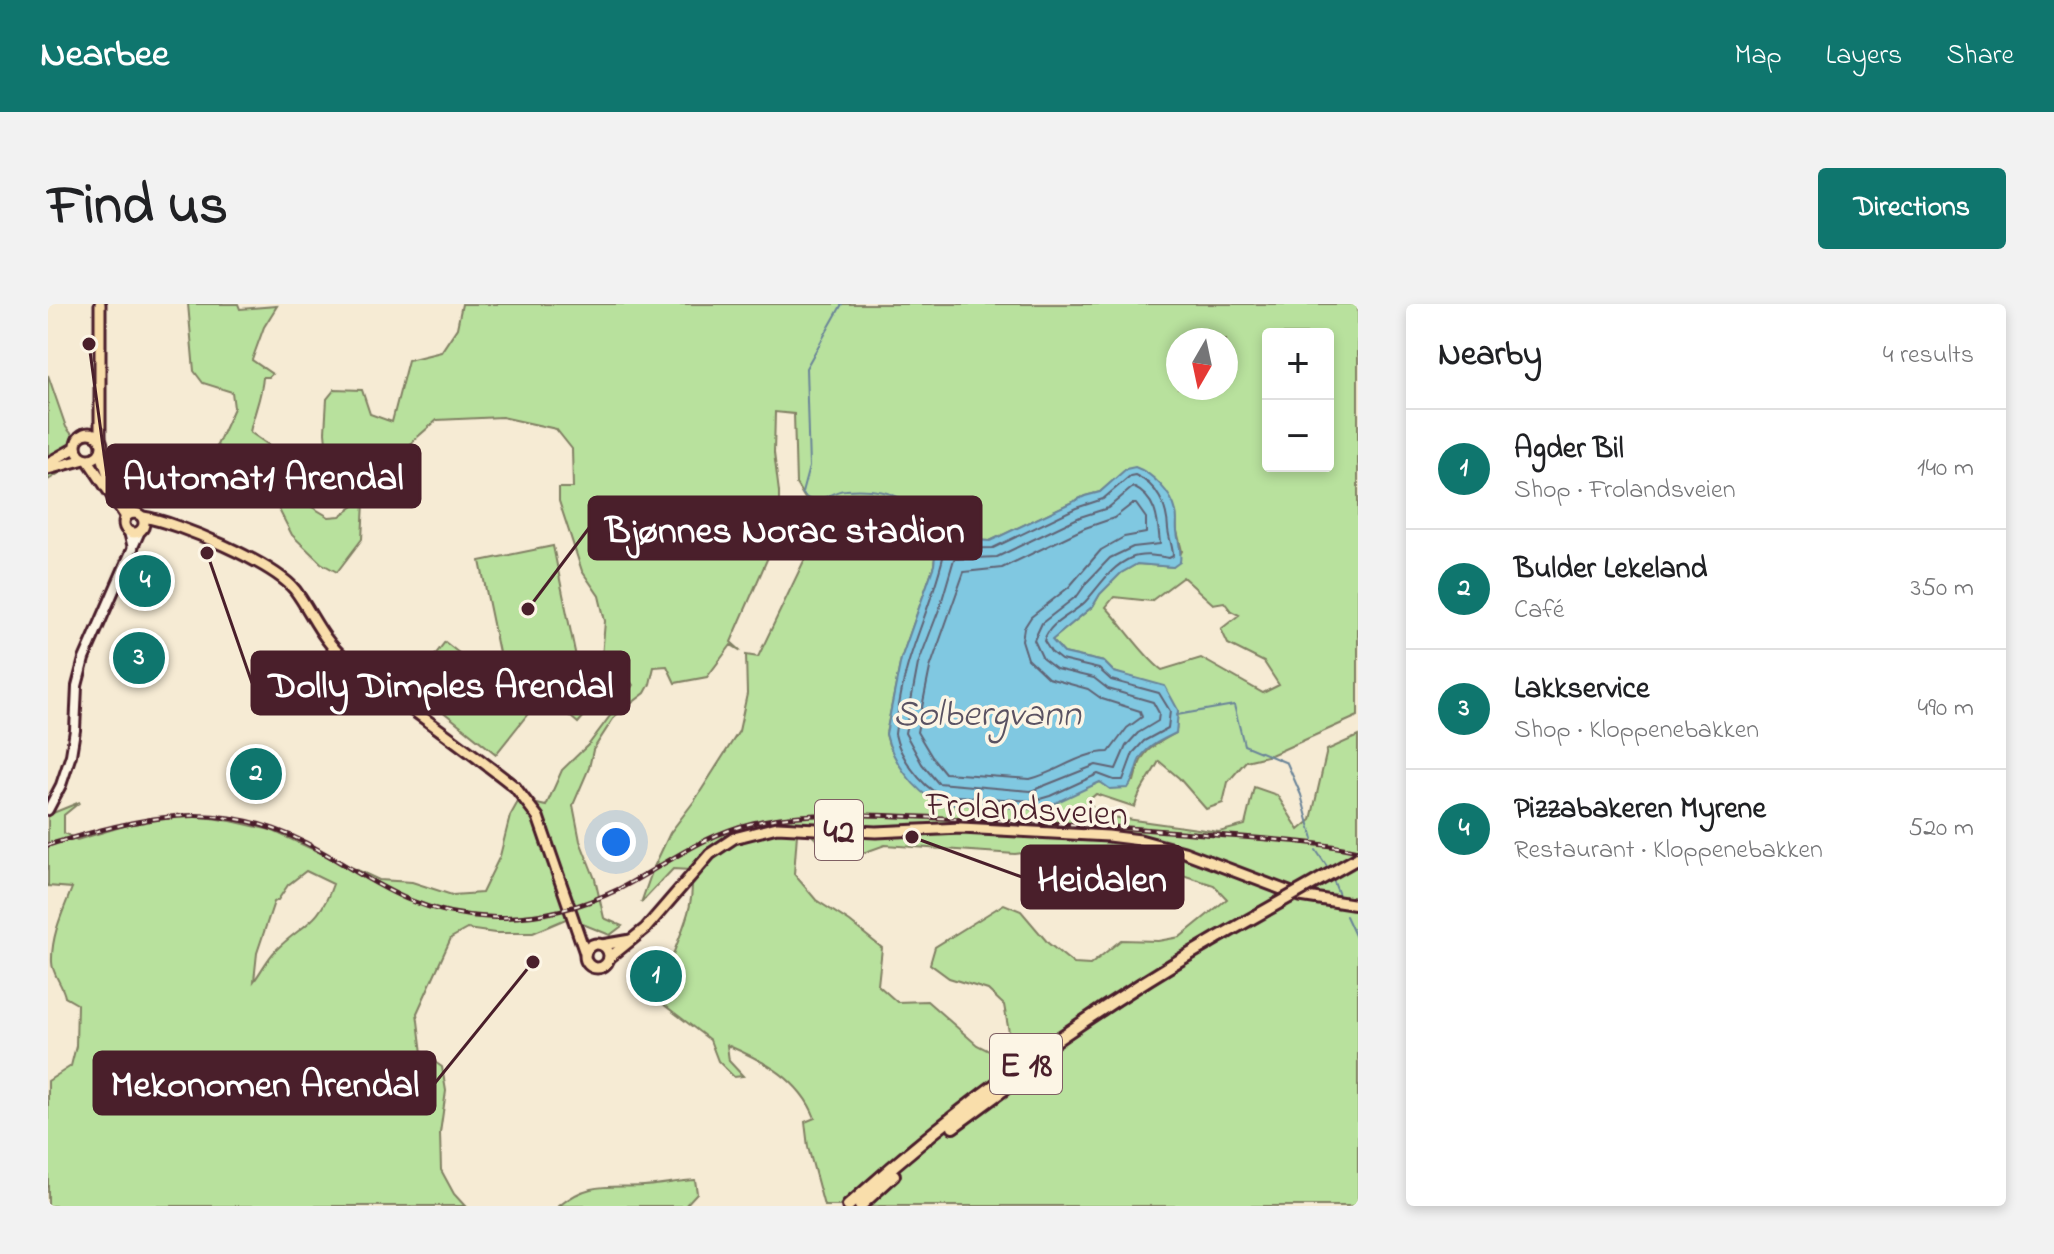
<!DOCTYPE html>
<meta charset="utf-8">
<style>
:root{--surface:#fff;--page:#f2f2f2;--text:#202124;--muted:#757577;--line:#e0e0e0;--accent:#0f766e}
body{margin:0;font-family:"Indie Flower",sans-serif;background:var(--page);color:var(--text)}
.controls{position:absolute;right:24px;top:24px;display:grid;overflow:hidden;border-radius:8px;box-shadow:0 4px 12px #0003}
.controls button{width:72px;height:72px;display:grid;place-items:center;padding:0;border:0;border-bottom:2px solid var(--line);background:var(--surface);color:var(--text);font:40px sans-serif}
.compass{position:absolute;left:1118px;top:24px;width:72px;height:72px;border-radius:50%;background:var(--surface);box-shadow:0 4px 12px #0003;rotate:189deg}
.you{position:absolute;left:568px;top:538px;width:28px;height:28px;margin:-20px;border:6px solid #fff;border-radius:50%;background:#1a73e8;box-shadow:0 0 0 12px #1a73e833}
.badge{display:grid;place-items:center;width:52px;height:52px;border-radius:50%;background:var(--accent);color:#fff;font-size:26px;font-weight:700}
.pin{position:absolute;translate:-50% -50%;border:4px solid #fff;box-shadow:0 2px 8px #0006}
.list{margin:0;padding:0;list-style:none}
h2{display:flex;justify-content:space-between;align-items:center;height:104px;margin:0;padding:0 32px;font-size:34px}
h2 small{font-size:26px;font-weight:400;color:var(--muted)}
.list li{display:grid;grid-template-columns:52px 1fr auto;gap:24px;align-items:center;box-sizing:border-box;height:120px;padding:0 32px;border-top:2px solid var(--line)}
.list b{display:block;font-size:30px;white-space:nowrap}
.list p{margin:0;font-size:26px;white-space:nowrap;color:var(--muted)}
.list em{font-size:26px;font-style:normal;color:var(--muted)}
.map{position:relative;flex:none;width:1310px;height:902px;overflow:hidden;border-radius:8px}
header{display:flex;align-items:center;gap:48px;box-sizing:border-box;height:112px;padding:0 40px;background:var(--accent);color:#fff}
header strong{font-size:38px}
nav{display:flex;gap:44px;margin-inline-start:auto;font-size:28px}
.intro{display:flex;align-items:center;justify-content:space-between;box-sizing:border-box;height:192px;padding:0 48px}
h1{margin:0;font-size:56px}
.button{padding:20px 36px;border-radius:8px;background:var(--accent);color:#fff;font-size:28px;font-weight:700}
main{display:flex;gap:48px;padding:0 48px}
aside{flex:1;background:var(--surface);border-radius:8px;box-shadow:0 4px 12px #0003}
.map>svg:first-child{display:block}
</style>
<header>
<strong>Nearbee</strong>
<nav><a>Map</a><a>Layers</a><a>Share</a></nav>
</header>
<div class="intro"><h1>Find us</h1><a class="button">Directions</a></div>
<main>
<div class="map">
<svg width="1310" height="902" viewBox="0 0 1310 902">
<rect width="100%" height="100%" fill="#f6ebd4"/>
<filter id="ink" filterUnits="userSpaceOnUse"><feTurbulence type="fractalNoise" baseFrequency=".0125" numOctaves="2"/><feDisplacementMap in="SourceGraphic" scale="16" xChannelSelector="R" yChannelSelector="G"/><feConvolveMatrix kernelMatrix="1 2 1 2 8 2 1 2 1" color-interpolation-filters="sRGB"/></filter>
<g filter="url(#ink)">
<!-- green -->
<g fill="#b8e19d" stroke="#818064" stroke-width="2" fill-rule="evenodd">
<path d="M140,0H190L192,5L229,2L216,23L204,56L224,70L221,73H215C214,92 206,108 202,128L222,142L229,156L223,174L242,190L281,213L292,212L306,202L319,181L312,173L280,159L277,128L279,95L287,85L314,86L322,110L344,118L360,56L393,48L409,24L414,0H1310V412L1223,451L1198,457L1180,478L1175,499L1158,505L1131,474L1111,457C1103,473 1090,487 1087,503L1048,490L1040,497L1050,511L1171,528L1197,521L1206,483L1229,491L1251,526L1263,516L1279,446L1310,432V902H776L760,843L757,818L767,814C752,775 716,757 679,741L681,757L695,772L686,773L670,757L662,736L611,697C614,684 618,672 622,659C632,629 650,598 642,566L625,565L593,599L605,565L622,529L647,496L691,427L699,390L698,351L710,353L765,238L769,214L748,180L746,110L727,108L726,149L731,188V228L683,338L693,347L683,341L659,373L627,379L619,362L606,363L602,380L597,389L567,412L545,446L541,464L525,501L532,537L547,575L556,614L574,622L562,631L520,614L485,629H447L419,625L403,634L369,709L374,749L394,763L398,787L392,829L393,866L406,890L417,902H0V777L23,762L28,742L29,700L17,693C15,681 4,670 4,658C3,632 15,607 24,584L0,582V511L32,498L16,511V529L29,536L103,514L143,511L183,517L223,526L331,576L364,578L404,591L434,589L452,552L462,512L471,496L498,502L514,466L541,440L585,381L575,368L554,353L557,317L551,292L534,267L511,197V184H525L524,145L508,125L454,113L389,116L365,137L343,169L316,199L314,235L289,268L273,259L244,231L225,194L193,171L169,141L186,104L184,88L155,79L146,67ZM1220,30H1280V162H1220ZM1130,36H1178V84H1130ZM1079,165L1128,208L1129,227L1134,247L1125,263L1089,260L1073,269L1052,290L1045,302L1004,336L1016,349L1056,358L1066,368L1080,373L1130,406L1128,429C1101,444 1093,447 1086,477L1058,481L1052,478L985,505L944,501L841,441L838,430L853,355L886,261L889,234L942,237L1037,192L1052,188ZM1135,273L1165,300L1176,298L1183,307L1191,311L1173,325L1180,340L1216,358L1231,381L1215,389L1153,354L1114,366C1095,352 1076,322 1058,303L1066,293L1103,297ZM758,525L785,553L815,549L837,541L967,550L1007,545L1088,556L1166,581L1179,595L1132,633L1110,637L1073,636L1042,661L1026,660L1000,639L973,607L956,600L887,643L882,660L901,674L940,686L956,701L961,728L947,750L929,741L879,697L849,698L830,681L834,644L802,618L768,596L746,570L749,530ZM258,567L285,580C271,621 255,619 228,646C219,655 213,668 206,677L209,649L226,598L230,596L240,581Z"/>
<polygon points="0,71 18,123 36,146 36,154 0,176"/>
<polygon points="505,242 528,353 455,368 432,257"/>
<polygon points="397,338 483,406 448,450 363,382"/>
<polygon points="541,380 554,391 530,419 517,408 518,405"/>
<path d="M647,876L649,889L637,902H511C541,877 560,884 596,882C613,881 630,877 647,876Z"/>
</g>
<!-- water -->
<path fill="#80c8e1" stroke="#6a8498" stroke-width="2" d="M1087,163C1104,169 1124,189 1128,208C1130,214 1128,221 1129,227C1130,238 1134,246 1132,258L1125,263L1089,260L1073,269L1052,290L1045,302L1004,336L1016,349L1056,358L1066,368L1117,382L1130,406L1128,429C1114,436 1096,443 1090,459C1087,468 1086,476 1080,484L1062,485L1052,478L1005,500L985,505L890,499C866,487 844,456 838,430L853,355L886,261L889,234L942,237L1037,192L1052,188L1078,165Z"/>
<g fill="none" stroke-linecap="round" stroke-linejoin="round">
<!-- shore -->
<g stroke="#606374" stroke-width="2">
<path d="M1087,171C1110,181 1119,203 1120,225C1121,235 1125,243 1125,252L1121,254C1109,252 1095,249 1083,254C1062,263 1052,282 1037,298C1024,311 1001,318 996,337L1003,348L1013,356L1051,365L1063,376L1111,389L1122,407L1120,424L1096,437L1085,449L1075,476H1066L1050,470L1002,492L985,497L892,491C872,481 851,451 847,430C850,405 854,380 861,357C873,319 889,283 897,245L945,244L1028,204L1055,195L1082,172Z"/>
<path d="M1085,183C1109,194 1110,217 1112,240L1085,243L1062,254L1039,278L1030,291L994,319L986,336L995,355L1008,365L1046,374L1060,385L1105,398L1111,409L1110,417L1090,429L1078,442L1068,465L1048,461L983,487L890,479L874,460L857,429L870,360L892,303L906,255L949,253L1032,213L1060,204Z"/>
<path d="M1084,200H1088L1098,214V229L1076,233L1053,246L1021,283L983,313L976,324L974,336L980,355L1000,374L1040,385L1054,395L1092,407L1094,413L1079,424L1061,448C1032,448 1010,468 982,475L897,469L884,453L869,428L882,364L916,268L954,264L1037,224L1066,214Z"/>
</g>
<!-- stream -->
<g stroke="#6a8498" stroke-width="2">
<path d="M794,0L758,64L761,163L754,189C768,207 781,186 798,186C844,183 865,194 889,234"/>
<polyline points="1129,411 1186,401 1196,441 1239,459 1253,491 1265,535"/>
<polyline points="1268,546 1282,567"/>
<polyline points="1284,573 1291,591"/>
<polyline points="1298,612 1310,638"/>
</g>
<!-- secondary casing -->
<g stroke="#4a1f2b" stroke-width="14">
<g id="secondary">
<polyline points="81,228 85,244"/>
<polyline points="0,506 13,481 23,451 27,426 29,382 36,355 92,227"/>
</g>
</g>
<!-- primary casing -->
<g stroke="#4a1f2b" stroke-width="15">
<g id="primary">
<circle cx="41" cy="142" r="13"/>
<polyline points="52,134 52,0"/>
<polyline points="53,149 63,180 86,209"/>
<polyline points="40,156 78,213"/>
<polyline points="0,159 27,144"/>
<polyline points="0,165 37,155"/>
<circle cx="86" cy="219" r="10"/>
<path d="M95,213C129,218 225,259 247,286C264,309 274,336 297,355C353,399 412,439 467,483L490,513L537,649"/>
<circle cx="549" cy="652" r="12"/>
<polyline points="554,641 583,636"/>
<polyline points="561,654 598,624 662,550 686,534 729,523 828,528 913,524 1060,532 1092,536 1136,548 1252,592 1310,601"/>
</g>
</g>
<!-- highway casing -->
<g stroke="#4a1f2b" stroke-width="16">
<g id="highway">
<polyline points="905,823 992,759"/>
<path d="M800,902C911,801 1038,710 1169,634"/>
<polyline points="812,902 846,871"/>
</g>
</g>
<!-- secondary -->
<use href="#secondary" stroke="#fcf5e5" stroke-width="8"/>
<!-- primary -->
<use href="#primary" stroke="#f9deab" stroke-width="9"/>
<!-- highway -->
<use href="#highway" stroke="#f9deab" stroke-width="10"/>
<!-- rail casing -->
<g stroke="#4a1f2b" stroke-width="5">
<path id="rail" d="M0,541C92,514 167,492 258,539C324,574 359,609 439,613C484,616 530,605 571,585C616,562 654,531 705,519C767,504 851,513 916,515C1000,518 1084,524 1168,531C1215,535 1264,537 1310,547"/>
</g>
<!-- rail -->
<use href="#rail" stroke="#fcf5e5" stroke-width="2" stroke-dasharray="6" stroke-linecap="butt"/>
<!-- highway-bridge casing -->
<g stroke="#4a1f2b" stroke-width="16" stroke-linecap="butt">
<polyline id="highway-bridge" points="1169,634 1310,554"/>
</g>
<!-- highway-bridge -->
<use href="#highway-bridge" stroke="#f9deab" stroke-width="10"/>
</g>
</g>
<g text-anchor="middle" stroke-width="7" stroke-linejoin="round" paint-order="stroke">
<!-- shield labels -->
<g fill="#fcf5e5" stroke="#7f5f63" stroke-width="2">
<rect x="767" y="496" width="48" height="60" rx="6"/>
<rect x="942" y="730" width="72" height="60" rx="6"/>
</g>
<g font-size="34" font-weight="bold" fill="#4a1f2b">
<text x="791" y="538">42</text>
<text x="978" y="772">E 18</text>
</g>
<!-- street labels -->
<g font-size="36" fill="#4a1f2b" stroke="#fcf5e5">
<text transform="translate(979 503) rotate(3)" y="13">Frolandsveien</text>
</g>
<!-- water labels -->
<g font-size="38" font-style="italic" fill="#5a5262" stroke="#fcf5e5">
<text x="939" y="421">Solbergvann</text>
</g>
</g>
<!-- callouts -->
<path fill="none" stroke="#4a1f2b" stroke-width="3" d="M41 40L59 172M480 305L541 224M159 249L204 379M864 533L974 573M485 658L387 779"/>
<g fill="#4a1f2b" stroke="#fcf5e5" stroke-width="3">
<circle cx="41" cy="40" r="8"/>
<circle cx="480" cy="305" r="8"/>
<circle cx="159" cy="249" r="8"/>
<circle cx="864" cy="533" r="8"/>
<circle cx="485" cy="658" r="8"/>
</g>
<g fill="#4a1f2b" stroke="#4a1f2b" stroke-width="3">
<rect x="59" y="141" width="313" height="62" rx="8"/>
<rect x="541" y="193" width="392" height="62" rx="8"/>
<rect x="204" y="348" width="377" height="62" rx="8"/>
<rect x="974" y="542" width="161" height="62" rx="8"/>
<rect x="46" y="748" width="341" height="62" rx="8"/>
</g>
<g font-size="38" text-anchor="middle" font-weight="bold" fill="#fff">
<text x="215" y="185">Automat1 Arendal</text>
<text x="737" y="238">Bjønnes Norac stadion</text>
<text x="393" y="393">Dolly Dimples Arendal</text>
<text x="1054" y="587">Heidalen</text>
<text x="217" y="792">Mekonomen Arendal</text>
</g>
</svg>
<div class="controls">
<button>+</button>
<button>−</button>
</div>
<svg class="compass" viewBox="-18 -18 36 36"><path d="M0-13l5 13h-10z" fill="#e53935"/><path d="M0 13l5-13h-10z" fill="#757577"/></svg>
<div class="you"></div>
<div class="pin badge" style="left:608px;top:672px">1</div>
<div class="pin badge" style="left:208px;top:470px">2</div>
<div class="pin badge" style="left:91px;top:354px">3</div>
<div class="pin badge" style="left:97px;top:277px">4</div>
</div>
<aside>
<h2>Nearby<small>4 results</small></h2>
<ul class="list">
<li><span class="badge">1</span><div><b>Agder Bil</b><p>Shop · Frolandsveien</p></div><em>140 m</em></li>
<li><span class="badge">2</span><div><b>Bulder Lekeland</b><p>Café</p></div><em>350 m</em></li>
<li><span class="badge">3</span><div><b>Lakkservice</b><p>Shop · Kloppenebakken</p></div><em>490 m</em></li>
<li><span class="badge">4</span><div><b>Pizzabakeren Myrene</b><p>Restaurant · Kloppenebakken</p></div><em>520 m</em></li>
</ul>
</aside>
</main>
